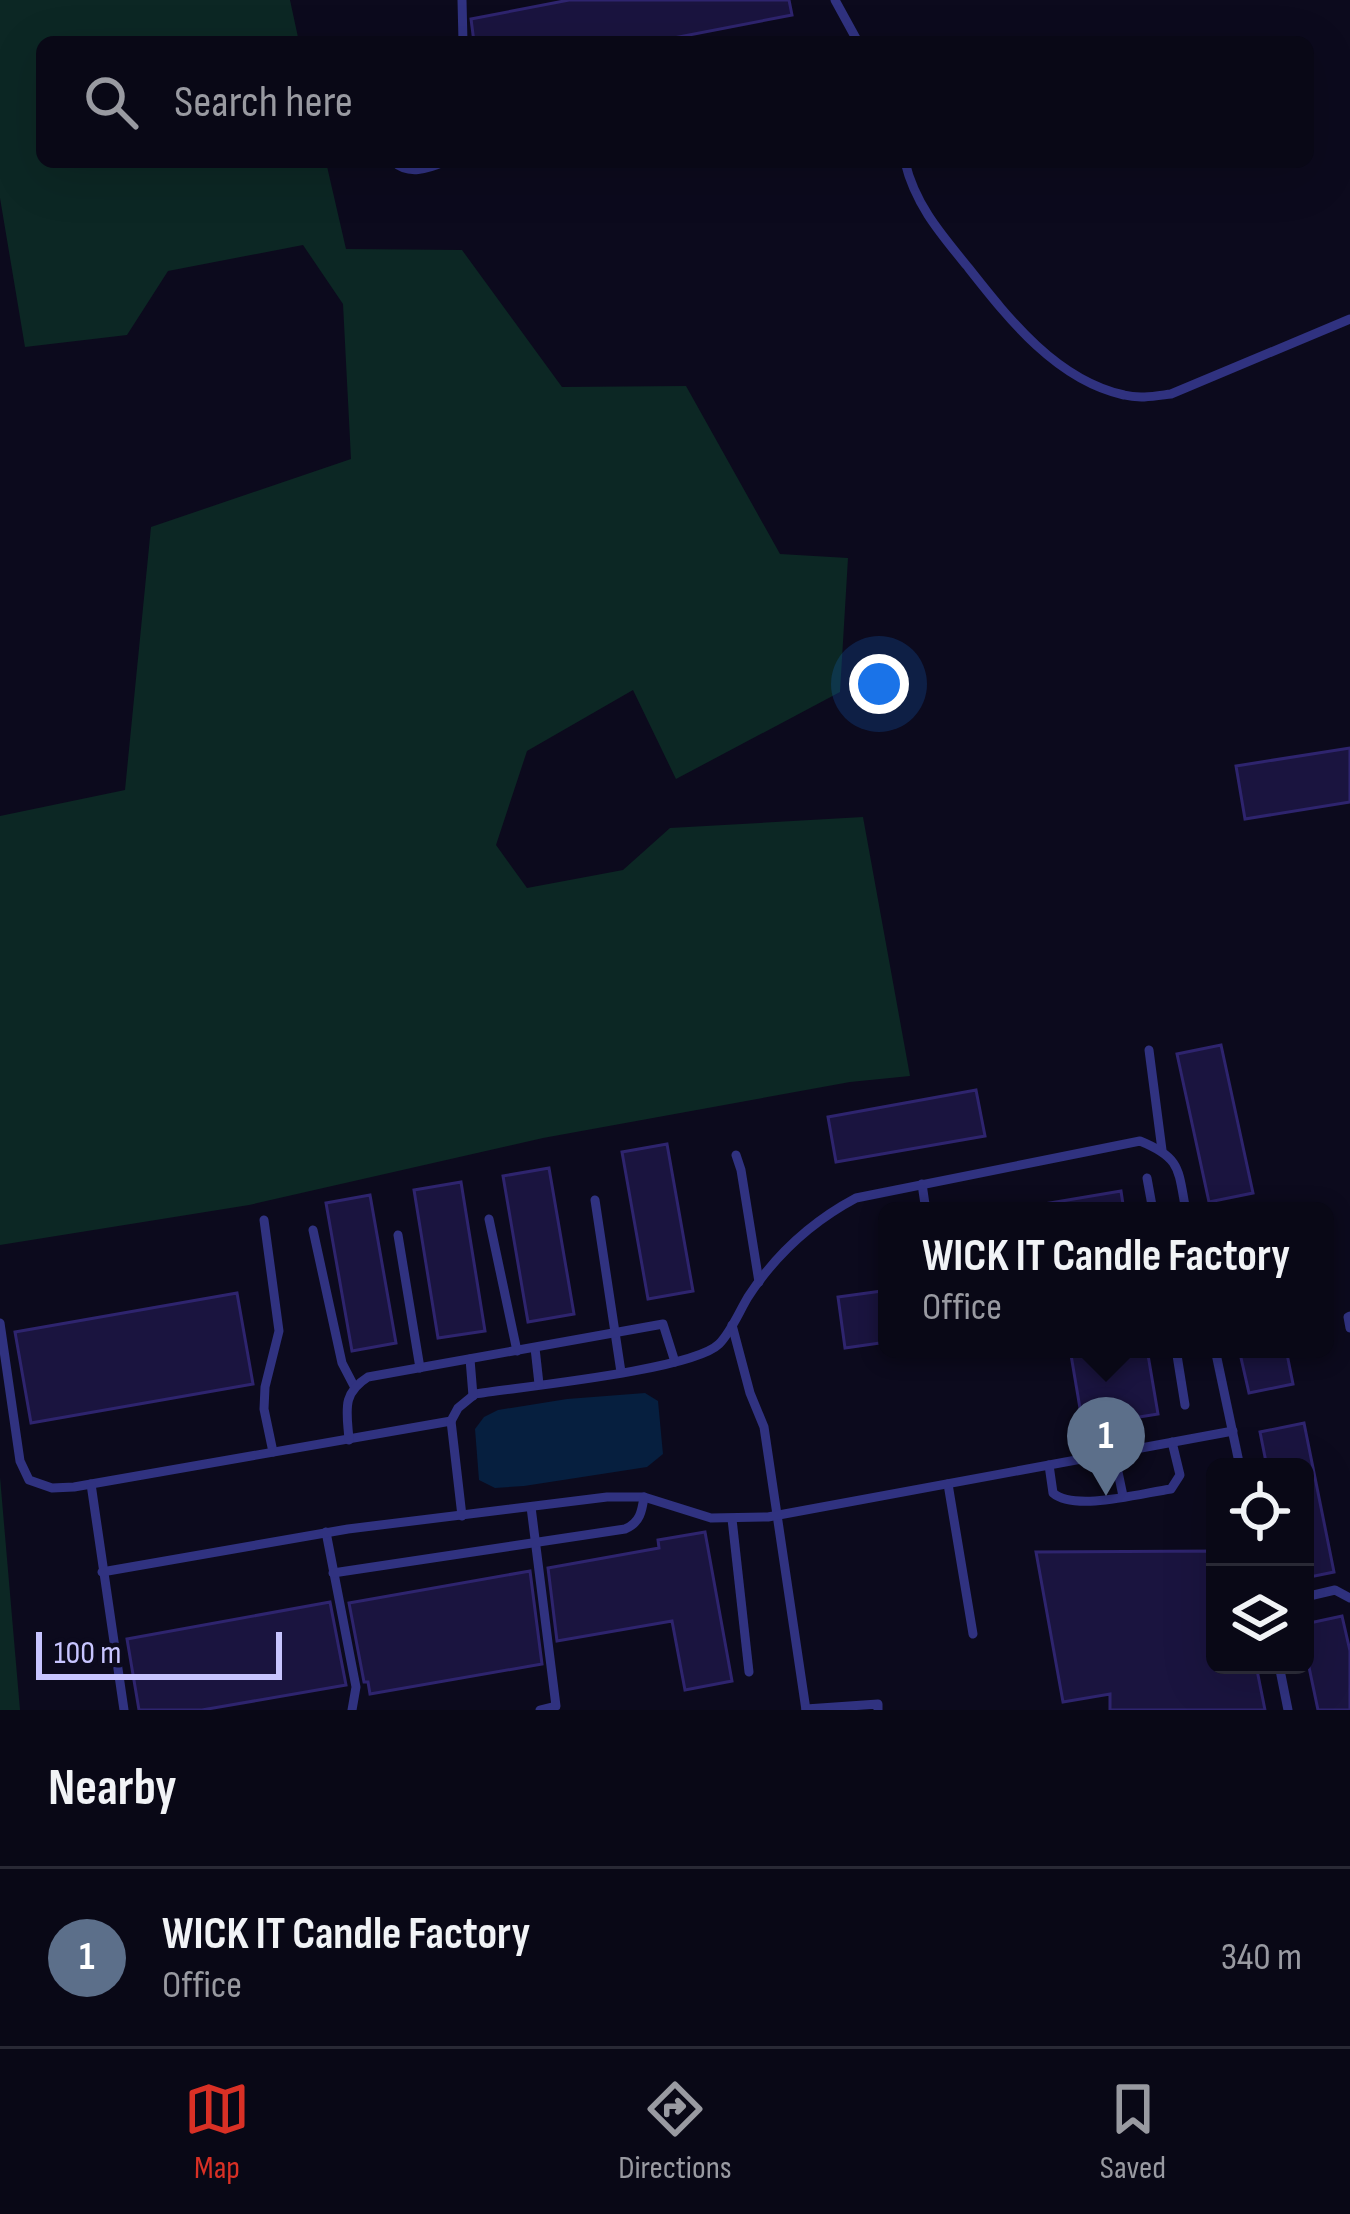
<!DOCTYPE html>
<style>
:root{--surface:#090816;--page:#12111f;--text:#f1f3f6;--muted:#999aa1;--line:#292935;--accent:#d93025}
body{margin:0;font-family:"Sofia Sans Condensed",sans-serif;background:var(--page);color:var(--text)}
.controls{position:absolute;right:36px;bottom:36px;display:grid;overflow:hidden;border-radius:18px;box-shadow:0 12px 48px #0002}
.controls button{width:108px;height:108px;display:grid;place-items:center;padding:0;border:0;border-bottom:3px solid var(--line);background:var(--surface);color:var(--text);font:60px sans-serif}
.scale{position:absolute;left:36px;bottom:30px;width:246px;box-sizing:border-box;padding-left:12px;border:6px solid #c8c5ff;border-top:0;font-size:33px;line-height:42px;white-space:nowrap;color:#c8c5ff;-webkit-text-stroke:9px #0c0a1d;paint-order:stroke}
.you{position:absolute;left:879px;top:684px;width:42px;height:42px;margin:-30px;border:9px solid #fff;border-radius:50%;background:#1a73e8;box-shadow:0 0 0 18px #1a73e833}
.badge{display:grid;place-items:center;width:78px;height:78px;border-radius:50%;background:var(--accent);color:#fff;font-size:39px;font-weight:700}
.pin{position:absolute;translate:-50% -99px;filter:drop-shadow(0 3px 6px #0008)}
.pin::after{content:'';position:absolute;top:63px;width:42px;height:36px;background:inherit;clip-path:polygon(0 0,100% 0,50% 100%)}
.popup{position:absolute;left:878px;top:1202px;width:456px;height:156px;box-sizing:border-box;display:grid;place-content:center;border-radius:18px;background:var(--surface);filter:drop-shadow(0 3px 9px #0005);font-size:39px;white-space:nowrap;color:var(--muted)}
.popup b{font-size:45px;color:var(--text)}
.popup::after{content:'';position:absolute;left:50%;top:100%;margin-left:-24px;border:24px solid transparent;border-top-color:var(--surface)}
.list{margin:0;padding:0;list-style:none}
h2{display:flex;justify-content:space-between;align-items:center;height:156px;margin:0;padding:0 48px;font-size:51px}
h2 small{font-size:39px;font-weight:400;color:var(--muted)}
.list li{display:grid;grid-template-columns:78px 1fr auto;gap:36px;align-items:center;box-sizing:border-box;height:180px;padding:0 48px;border-top:3px solid var(--line)}
.list b{display:block;font-size:45px;white-space:nowrap}
.list p{margin:0;font-size:39px;white-space:nowrap;color:var(--muted)}
.list em{font-size:39px;font-style:normal;color:var(--muted)}
.icon{flex:none;width:66px;height:66px;fill:none;stroke:currentColor;stroke-width:2;stroke-linecap:round;stroke-linejoin:round}
.map{position:relative;flex:none;width:1350px;height:1710px;overflow:hidden}
.search{position:absolute;background:var(--surface);box-shadow:0 12px 48px #0002;left:36px;right:36px;top:36px;height:132px;display:flex;align-items:center;gap:30px;box-sizing:border-box;padding:0 42px;border-radius:18px;color:var(--muted);font-size:45px}
.sheet{height:336px;background:var(--surface)}
nav{display:flex;justify-content:space-around;align-items:center;box-sizing:border-box;height:168px;border-top:3px solid var(--line);background:var(--surface);font-size:33px;color:var(--muted)}
nav a{display:grid;justify-items:center;gap:6px}
nav .on{color:var(--accent)}
.map>svg:first-child{display:block}
</style>
<div class="map">
<svg width="1350" height="1710" viewBox="0 0 1350 1710">
<rect width="100%" height="100%" fill="#0c0a1d"/>
<!-- green -->
<g fill="#0c2724">
<polygon points="0,0 290,0 299,42 42,42 42,162 326,162 346,249 462,250 562,387 686,386 780,554 848,558 840,692 676,779 633,690 527,751 496,845 527,888 623,870 670,828 863,817 910,1076 850,1082 543,1138 249,1205 0,1245 0,816 125,790 151,527 351,459 343,304 303,245 168,271 127,335 25,347 0,198"/>
<polygon points="0,1477 20,1710 0,1710"/>
</g>
<!-- water -->
<polygon fill="#061f3f" points="645,1393 658,1401 663,1454 647,1467 524,1486 495,1488 479,1480 475,1429 484,1417 498,1410 567,1399"/>
<!-- building -->
<g fill="#1a143f" stroke="#2e246e" stroke-width="3">
<polygon points="569,0 789,0 792,15 653,42 474,42 471,19"/>
<polygon points="1350,748 1350,802 1245,819 1236,766"/>
<polygon points="1221,1045 1253,1193 1209,1202 1177,1054"/>
<polygon points="976,1090 985,1136 836,1162 828,1117"/>
<polygon points="667,1144 693,1291 648,1299 622,1152"/>
<polygon points="549,1168 574,1314 528,1322 503,1176"/>
<polygon points="461,1182 485,1331 438,1338 414,1190"/>
<polygon points="1121,1191 1124,1211 1045,1211 1044,1204"/>
<polygon points="370,1195 396,1343 352,1351 326,1203"/>
<polygon points="882,1291 887,1342 845,1348 838,1297"/>
<polygon points="237,1293 253,1384 31,1423 15,1332"/>
<polygon points="1070,1349 1147,1349 1158,1414 1083,1426"/>
<polygon points="1239,1349 1286,1349 1293,1384 1249,1393"/>
<polygon points="1304,1423 1334,1572 1305,1578 1305,1467 1267,1467 1260,1432"/>
<polygon points="705,1532 732,1681 685,1690 672,1621 557,1641 548,1568 659,1548 658,1540"/>
<polygon points="1215,1551 1215,1665 1256,1665 1265,1710 1110,1710 1110,1694 1063,1702 1036,1552"/>
<polygon points="530,1571 542,1664 370,1694 368,1682 364,1682 349,1603"/>
<polygon points="330,1602 346,1685 202,1710 139,1710 127,1639"/>
<polygon points="1342,1616 1350,1651 1350,1710 1318,1710 1305,1648 1305,1624"/>
</g>
<g fill="none" stroke-linecap="round" stroke-linejoin="round">
<!-- lane -->
<g stroke="#303280" stroke-width="9">
<polyline points="462,0 463,42"/>
<polyline points="835,0 858,42"/>
<path d="M394,162C408,175 428,169 444,162"/>
<path d="M905,162C915,204 940,233 967,266C1008,318 1056,380 1124,395C1140,399 1155,396 1171,394L1350,319"/>
<polyline points="1149,1050 1162,1150"/>
<polyline points="736,1155 741,1170 759,1282"/>
<polyline points="1147,1178 1153,1211"/>
<polyline points="922,1184 926,1211"/>
<polyline points="595,1200 621,1372"/>
<polyline points="489,1219 517,1351"/>
<polyline points="264,1220 279,1331 265,1387 264,1409 273,1452"/>
<polyline points="313,1230 342,1363 354,1386"/>
<polyline points="398,1235 420,1368"/>
<polyline points="1350,1316 1348,1317 1350,1328"/>
<path d="M0,1323L20,1461L29,1480L52,1488L74,1487L451,1421L458,1408L475,1394C520,1387 693,1370 719,1344C731,1332 739,1312 748,1297C776,1254 811,1222 856,1198L1140,1141C1182,1158 1178,1170 1186,1211"/>
<polyline points="732,1325 750,1393 764,1427 806,1710"/>
<polyline points="535,1348 539,1384"/>
<polyline points="1176,1349 1185,1405"/>
<polyline points="1215,1349 1240,1467"/>
<polyline points="470,1359 473,1396"/>
<polyline points="451,1421 462,1516"/>
<path d="M349,1440C347,1411 341,1394 368,1377L663,1324L675,1362"/>
<polyline points="1114,1453 1123,1496"/>
<path d="M1049,1465L1053,1493C1075,1512 1142,1493 1171,1489L1180,1475L1172,1442"/>
<polyline points="91,1484 124,1710"/>
<polyline points="948,1484 973,1634"/>
<polyline points="531,1507 556,1706 540,1710"/>
<polyline points="732,1519 749,1672"/>
<polyline points="326,1532 356,1687 352,1710"/>
<polyline points="102,1572 348,1529 607,1497 644,1497 711,1518 768,1517 1233,1431"/>
<path d="M333,1573L625,1529C640,1523 642,1511 644,1497"/>
<polyline points="1305,1597 1335,1590 1350,1598"/>
<polyline points="1279,1665 1288,1710"/>
<polyline points="806,1709 878,1704 878,1710"/>
</g>
</g>
</svg>
<div class="controls">
<button><svg class="icon" aria-label="locate" viewBox="0 0 24 24"><circle cx="12" cy="12" r="6"/><path d="M12 2v4M12 18v4M2 12h4M18 12h4"/></svg></button>
<button><svg class="icon" aria-label="layers" viewBox="0 0 24 24"><path d="M12 4l9 5-9 5-9-5zM3 14l9 5 9-5"/></svg></button>
</div>
<div class="scale">100 m</div>
<div class="you"></div>
<div class="pin badge" style="left:1106px;top:1496px;background:#5c6f8a">1</div>
<div class="popup"><b>WICK IT Candle Factory</b>Office</div>
<div class="search"><svg class="icon" aria-label="search" viewBox="0 0 24 24"><circle cx="10" cy="10" r="6"/><path d="M15 15l6 6"/></svg>Search here</div>
</div>
<section class="sheet">
<h2>Nearby<small></small></h2>
<ul class="list">
<li><span class="badge" style="background:#5c6f8a">1</span><div><b>WICK IT Candle Factory</b><p>Office</p></div><em>340 m</em></li>
</ul>
</section>
<nav>
<a class="on"><svg class="icon" aria-label="map" viewBox="0 0 24 24"><path d="M3 6l6-2 6 2 6-2v14l-6 2-6-2-6 2zM9 4v14M15 6v14"/></svg>Map</a>
<a><svg class="icon" aria-label="directions" viewBox="0 0 24 24"><path d="M12 3l9 9-9 9-9-9zM9 14v-3h6M13 9l2 2-2 2"/></svg>Directions</a>
<a><svg class="icon" aria-label="saved" viewBox="0 0 24 24"><path d="M7 4h10v16l-5-4-5 4z"/></svg>Saved</a>
</nav>
